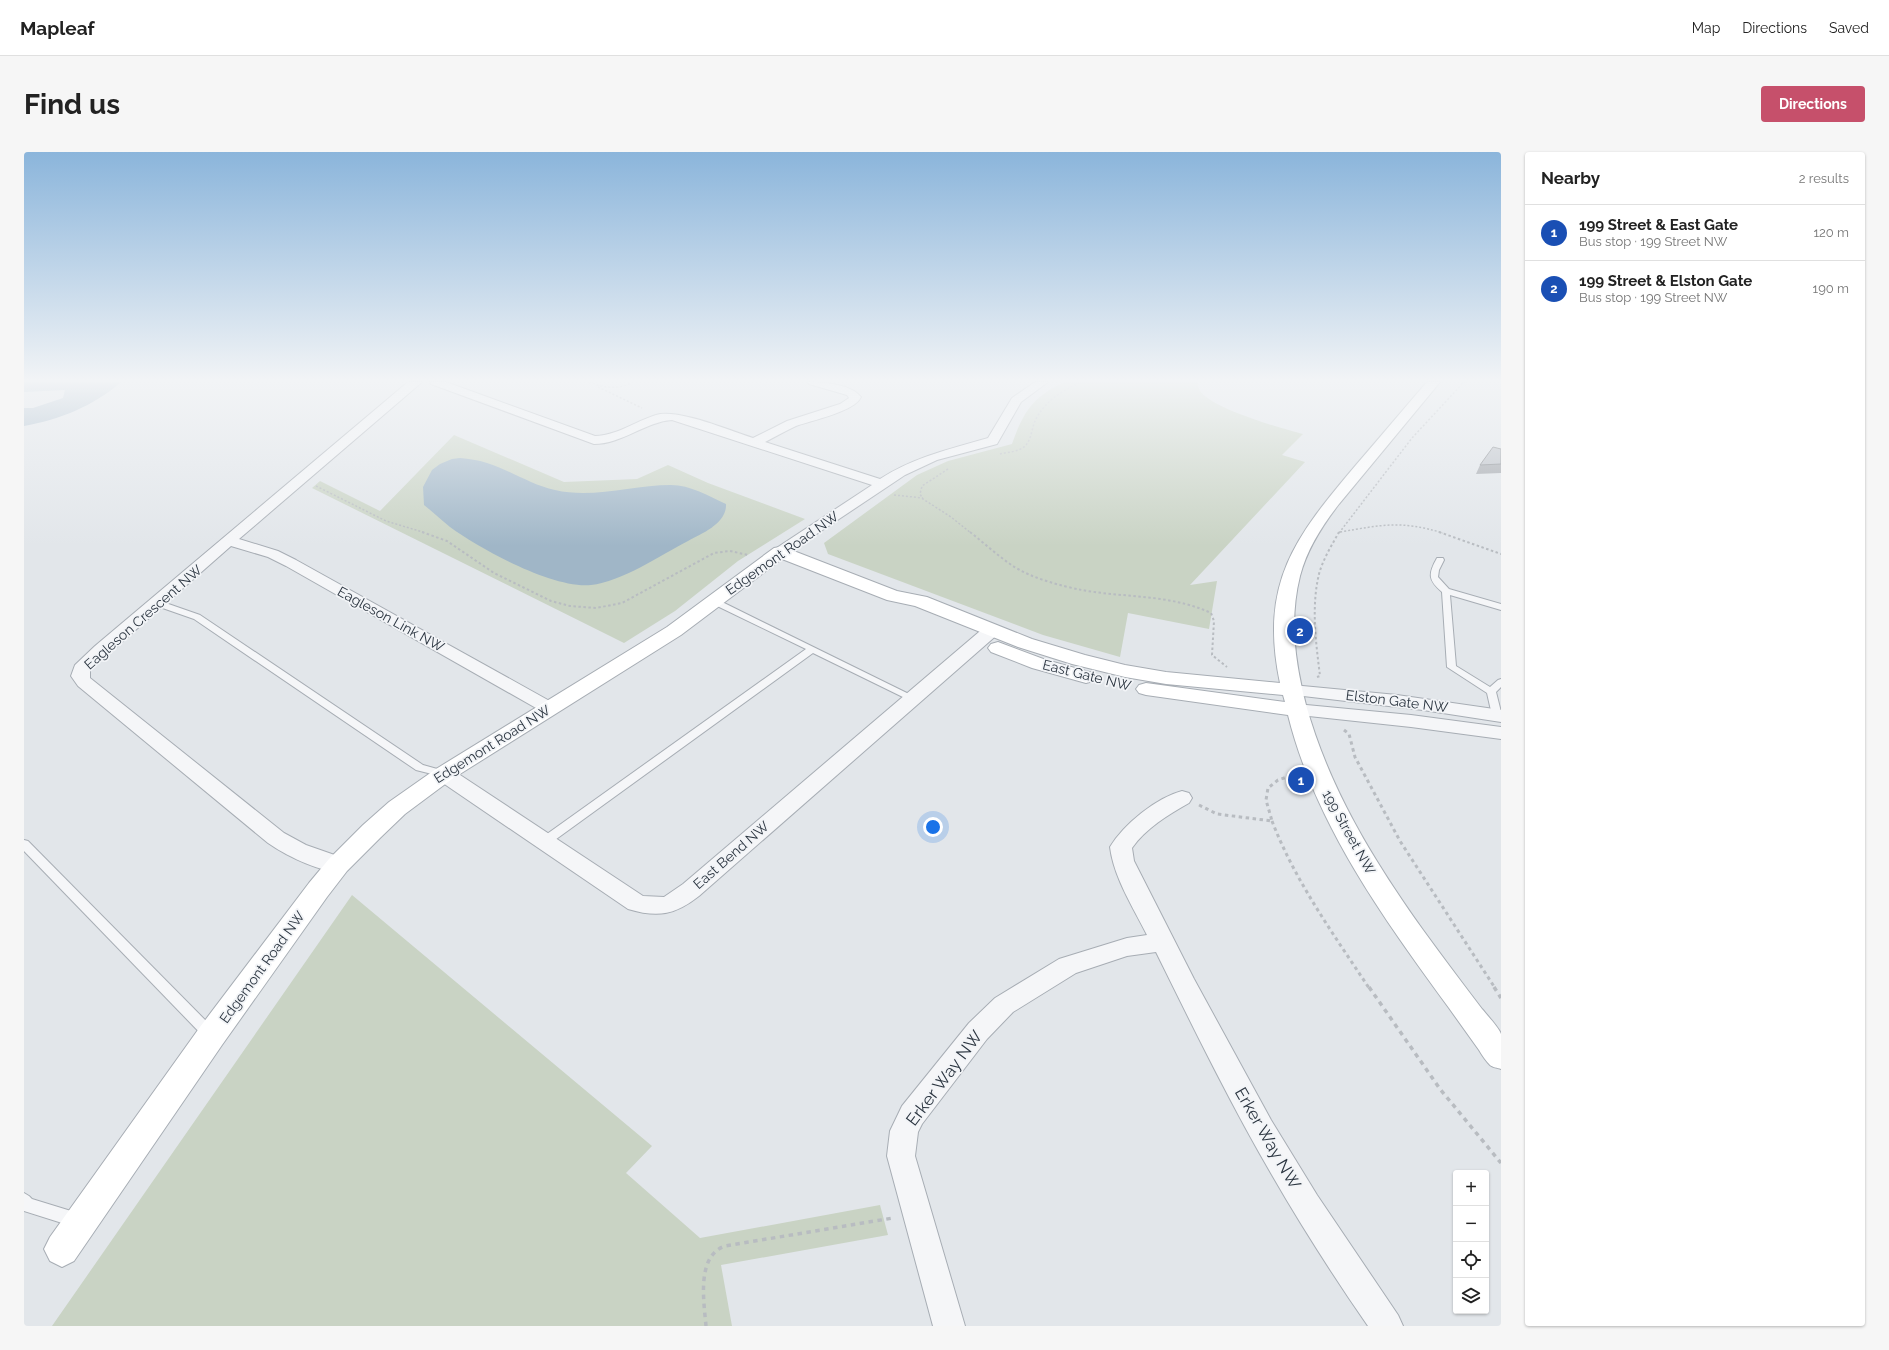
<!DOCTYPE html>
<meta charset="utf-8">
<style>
:root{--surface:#fff;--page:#f6f6f6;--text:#222;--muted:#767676;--line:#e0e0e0;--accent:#c6506b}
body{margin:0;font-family:Raleway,sans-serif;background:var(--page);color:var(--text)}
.controls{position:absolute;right:12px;bottom:12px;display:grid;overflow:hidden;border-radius:4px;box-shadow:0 1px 3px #0004}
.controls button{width:36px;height:36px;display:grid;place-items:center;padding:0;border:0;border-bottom:1px solid var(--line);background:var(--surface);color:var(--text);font:20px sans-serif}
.you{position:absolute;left:909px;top:675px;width:14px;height:14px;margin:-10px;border:3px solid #fff;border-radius:50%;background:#1a73e8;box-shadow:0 0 0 6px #1a73e833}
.badge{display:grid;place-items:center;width:26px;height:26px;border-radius:50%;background:var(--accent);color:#fff;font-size:13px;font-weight:700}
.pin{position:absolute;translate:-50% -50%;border:2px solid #fff;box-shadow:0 1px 4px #0006}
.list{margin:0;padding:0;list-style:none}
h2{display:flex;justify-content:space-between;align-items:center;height:52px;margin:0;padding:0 16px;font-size:17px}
h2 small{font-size:13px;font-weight:400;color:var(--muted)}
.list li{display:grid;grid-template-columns:26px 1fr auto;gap:12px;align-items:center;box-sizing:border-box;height:56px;padding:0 16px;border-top:1px solid var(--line)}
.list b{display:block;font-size:15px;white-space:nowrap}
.list p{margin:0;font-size:13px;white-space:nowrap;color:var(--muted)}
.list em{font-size:13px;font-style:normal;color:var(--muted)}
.icon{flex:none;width:22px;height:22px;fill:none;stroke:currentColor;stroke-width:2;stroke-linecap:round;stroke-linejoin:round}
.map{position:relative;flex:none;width:1477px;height:1174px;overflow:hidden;border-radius:4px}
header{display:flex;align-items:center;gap:24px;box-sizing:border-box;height:56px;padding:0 20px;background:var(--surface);border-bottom:1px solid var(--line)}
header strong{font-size:19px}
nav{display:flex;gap:22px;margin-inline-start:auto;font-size:14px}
.intro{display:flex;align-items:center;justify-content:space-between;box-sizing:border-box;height:96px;padding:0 24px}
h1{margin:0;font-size:28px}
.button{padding:10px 18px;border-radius:4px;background:var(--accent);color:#fff;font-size:14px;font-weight:700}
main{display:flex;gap:24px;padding:0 24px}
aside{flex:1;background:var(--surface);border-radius:4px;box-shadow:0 1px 3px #0004}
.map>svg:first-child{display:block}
</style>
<header>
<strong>Mapleaf</strong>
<nav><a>Map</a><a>Directions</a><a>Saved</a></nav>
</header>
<div class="intro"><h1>Find us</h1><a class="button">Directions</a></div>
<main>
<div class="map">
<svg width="1477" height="1174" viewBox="0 0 1477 1174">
<rect width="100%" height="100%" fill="#e2e6ea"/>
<!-- green -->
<g fill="#c9d3c4">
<path d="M1040,230H1173C1174,233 1175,237 1176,239C1189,257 1256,276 1279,282L1258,303L1281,310L1166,433L1193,429L1185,477L1104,461L1096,505L1019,483L804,402L800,391L893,323L924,309L988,292C1000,259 1008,246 1040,230Z"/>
<polygon points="430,283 540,330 613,327 644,313 684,331 781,367 714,409 651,459 600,491 288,336 296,329 356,359"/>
<polygon points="328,743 628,994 602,1021 676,1086 856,1053 864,1083 697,1113 708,1174 28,1174"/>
</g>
<!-- water -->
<g fill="#a0b6c7">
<path d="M0,230H96V231C69,254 35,268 0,274V256H9L39,246L41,238L0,240Z"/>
<path d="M436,306C445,307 454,308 463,311C486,318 507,333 531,338C569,347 609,333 647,333C666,333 685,344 702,352C703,371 679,381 664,389C637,403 597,430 567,433C529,437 456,397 426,375C417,368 409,360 400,353L399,335L408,318L416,312L428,307Z"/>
</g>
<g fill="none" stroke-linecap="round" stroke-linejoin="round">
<!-- lane casing -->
<g stroke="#a7adb4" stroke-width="2">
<g id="lane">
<path d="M1413,406H1419L1420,408L1415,418L1414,425L1425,437L1477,452V458L1426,443L1432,514L1466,535L1474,528L1477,527V535L1472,540L1477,560L1476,565L1473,566L1468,563L1463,541L1423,515L1418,440C1404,428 1404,422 1413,406Z"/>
<polygon points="690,446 893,546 891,548 885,548 789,501 524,693 516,693 514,690 516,687 782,497 687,451 687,447"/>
<polygon points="133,448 176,463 399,613 424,620 425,622 420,625 392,618 170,467 130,453 130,449"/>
<polygon points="0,688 4,689 191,878 193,882 191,886 186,888 181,886 0,699"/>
<polygon points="0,1041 5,1044 8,1047 60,1063 62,1068 60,1073 54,1076 0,1059"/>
</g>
</g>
<!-- street casing -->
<g stroke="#a7adb4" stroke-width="2">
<g id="street">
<path d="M384,230H398L215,387L254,399L272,408L531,552L534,556L531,560L525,562L519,560L262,414L244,405L207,394L66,518V526L260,681L282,693L322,707L325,713L322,719C302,724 261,703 244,691L54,534L47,524L51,513L71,494Z"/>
<path d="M406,230H422L571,284C592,284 612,269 632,263C653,256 707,279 729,286L763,269L816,252L825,246L823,243L785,232L784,230C799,230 827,232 837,245C832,259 786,269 772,274C761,279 751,285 741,290L856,327C890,305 926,297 964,286L988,246L1011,230H1024L997,250L973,292L913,308L881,323L761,403H751L749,400L751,397L848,333L648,268C621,270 598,292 570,292L407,232Z"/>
<path d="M968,473L974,474L976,478L974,482L675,744C651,763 634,766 604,757L413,627L410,622L413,617L420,616L427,617L619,744L640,745L659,732L962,474Z"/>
<polygon points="1268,533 1373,543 1477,558 1477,570 1399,558 1262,542 1259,538 1262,534"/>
<polygon points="1272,552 1387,563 1477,575 1477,587 1387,575 1266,562 1263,558 1266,554"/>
<path d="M1158,639L1165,641L1168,646L1165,651C1144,663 1122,676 1108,696L1110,709L1170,827L1247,968L1293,1043L1374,1163L1379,1174H1344C1310,1125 1278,1075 1248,1023C1206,951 1169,875 1132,800L1103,804L1052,821L989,860L963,887L898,972L894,980L891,1004L941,1174H909L863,1004L866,979L878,954L945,871L971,846L1035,807L1103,786L1123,783C1109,755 1090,726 1086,695C1100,672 1132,646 1158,639Z"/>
</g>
</g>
<!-- secondary casing -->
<g stroke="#a7adb4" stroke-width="2">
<g id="secondary">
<path d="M1403,230H1416L1315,352C1298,374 1283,397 1276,424C1265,468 1271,510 1282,553C1305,636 1349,708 1399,778C1418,804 1438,831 1458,857C1463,863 1475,876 1477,882C1477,892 1477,906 1477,917C1474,916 1468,915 1466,913C1462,909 1458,903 1455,898C1445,884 1435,870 1425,856C1360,767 1291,672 1264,563L1122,543L1115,541L1112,537L1115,533L1122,531L1261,550L1259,543L1142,532L1101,525L1048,512L994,495L891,454L863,448L758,407L657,483L428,627L381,662L357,685L323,719L303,745L198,893L50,1109L38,1115L26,1109L20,1097L26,1085L176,875L285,731L305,707L339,673L365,650L412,617L643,475L750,396L756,395L762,396L873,439L903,445L1008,487L1061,503L1101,513L1142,520L1256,531C1235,431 1271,385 1332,313C1356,285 1379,258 1403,230Z"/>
<polygon points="974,490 1022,508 1069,521 1072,525 1069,529 1062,531 1008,516 967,500 964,496 967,492"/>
</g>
</g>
<!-- path-far3 -->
<g stroke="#b8bcc1" stroke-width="1.5" stroke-dasharray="2 2" stroke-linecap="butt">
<path d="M565,230C580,236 595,238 609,230"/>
<polyline points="574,235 618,256"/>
<path d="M976,302C984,300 996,300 1002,293C1008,286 1008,274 1012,267C1022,248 1038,239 1057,230"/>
<polyline points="924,317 898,334 896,342 899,347 927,365 947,381"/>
<polyline points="292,334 362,369 402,381"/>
<polyline points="870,343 899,346"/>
<path d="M1316,380C1358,373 1376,368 1419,381"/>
<polyline points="1315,381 1388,286 1440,230"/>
</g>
<!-- path-far2 -->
<g stroke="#b8bcc1" stroke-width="2" stroke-dasharray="2.5 2.5" stroke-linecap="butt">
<polyline points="398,380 423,389 470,421 527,449 546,454 572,456 598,451 690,401 706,399 724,403"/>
<path d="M946,380C960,391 974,404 989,414C1007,426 1037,434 1058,438C1101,446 1146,442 1187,461L1190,469L1188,503L1203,515"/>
<polyline points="1415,380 1477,402"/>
<path d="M1293,525L1296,524C1292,491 1287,455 1295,422C1299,407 1308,393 1315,380"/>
</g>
<!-- path-far1 -->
<g stroke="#b8bcc1" stroke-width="3" stroke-dasharray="3.5 3.5" stroke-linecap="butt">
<polyline points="1320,578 1325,582 1331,605 1376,689 1471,836"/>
<polyline points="1175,653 1193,662 1248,669 1242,648 1244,636 1254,628 1263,625"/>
<path d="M1248,669C1271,729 1310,783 1345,836"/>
</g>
<!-- path -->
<g stroke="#b8bcc1" stroke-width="3.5" stroke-dasharray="4.5 4.5" stroke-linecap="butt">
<polyline points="1345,835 1416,937 1477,1011"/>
<polyline points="1470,835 1477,846"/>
<path d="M682,1174C680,1150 672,1104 701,1094L869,1066"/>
</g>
<!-- lane -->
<use href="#lane" fill="#f5f6f8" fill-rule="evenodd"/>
<!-- street -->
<use href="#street" fill="#f5f6f8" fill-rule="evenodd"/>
<!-- secondary -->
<use href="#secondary" fill="#fff" fill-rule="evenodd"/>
</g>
<!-- wall -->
<polygon fill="#a0a4aa" points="1477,297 1477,321 1452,322 1456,313"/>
<!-- building -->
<polygon fill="#babfc6" stroke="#82868b" points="1469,295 1477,297 1477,312 1456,313"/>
<!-- sky -->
<linearGradient id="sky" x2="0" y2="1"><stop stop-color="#8bb5db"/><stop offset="0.58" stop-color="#f2f4f6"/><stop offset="1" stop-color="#f2f4f6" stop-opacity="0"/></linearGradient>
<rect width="1477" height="394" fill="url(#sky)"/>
<g text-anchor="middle" stroke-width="3.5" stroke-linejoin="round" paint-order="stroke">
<!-- street labels -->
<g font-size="14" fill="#2b3540" stroke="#f2f4f7">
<text transform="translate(758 401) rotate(-35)" y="5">Edgemont Road NW</text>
<text transform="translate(119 465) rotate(-41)" y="5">Eagleson Crescent NW</text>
<text transform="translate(367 467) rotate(29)" y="5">Eagleson Link NW</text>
<text transform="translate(1063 523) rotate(14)" y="5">East Gate NW</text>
<text transform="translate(1373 549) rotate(7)" y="5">Elston Gate NW</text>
<text transform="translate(468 592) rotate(-32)" y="5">Edgemont Road NW</text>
<text transform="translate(1325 680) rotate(61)" y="5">199 Street NW</text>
<text transform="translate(707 703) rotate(-41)" y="5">East Bend NW</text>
<text transform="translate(238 815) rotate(-54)" y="5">Edgemont Road NW</text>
</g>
<!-- near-street labels -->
<g font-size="17" fill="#2b3540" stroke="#f2f4f7">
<text transform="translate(920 926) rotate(-53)" y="6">Erker Way NW</text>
<text transform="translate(1244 986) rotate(60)" y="6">Erker Way NW</text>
</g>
</g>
</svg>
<div class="controls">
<button>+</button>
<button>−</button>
<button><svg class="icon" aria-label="locate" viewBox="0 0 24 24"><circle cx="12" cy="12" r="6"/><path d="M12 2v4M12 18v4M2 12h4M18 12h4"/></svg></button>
<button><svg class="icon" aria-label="layers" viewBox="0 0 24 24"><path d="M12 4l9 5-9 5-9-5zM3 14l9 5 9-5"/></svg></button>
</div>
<div class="you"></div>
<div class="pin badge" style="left:1277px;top:628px;background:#1a4fb4">1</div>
<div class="pin badge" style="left:1276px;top:479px;background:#1a4fb4">2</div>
</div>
<aside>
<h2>Nearby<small>2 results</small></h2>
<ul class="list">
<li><span class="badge" style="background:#1a4fb4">1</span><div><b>199 Street &amp; East Gate</b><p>Bus stop · 199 Street NW</p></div><em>120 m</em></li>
<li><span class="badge" style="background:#1a4fb4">2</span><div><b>199 Street &amp; Elston Gate</b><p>Bus stop · 199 Street NW</p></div><em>190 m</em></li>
</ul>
</aside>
</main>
